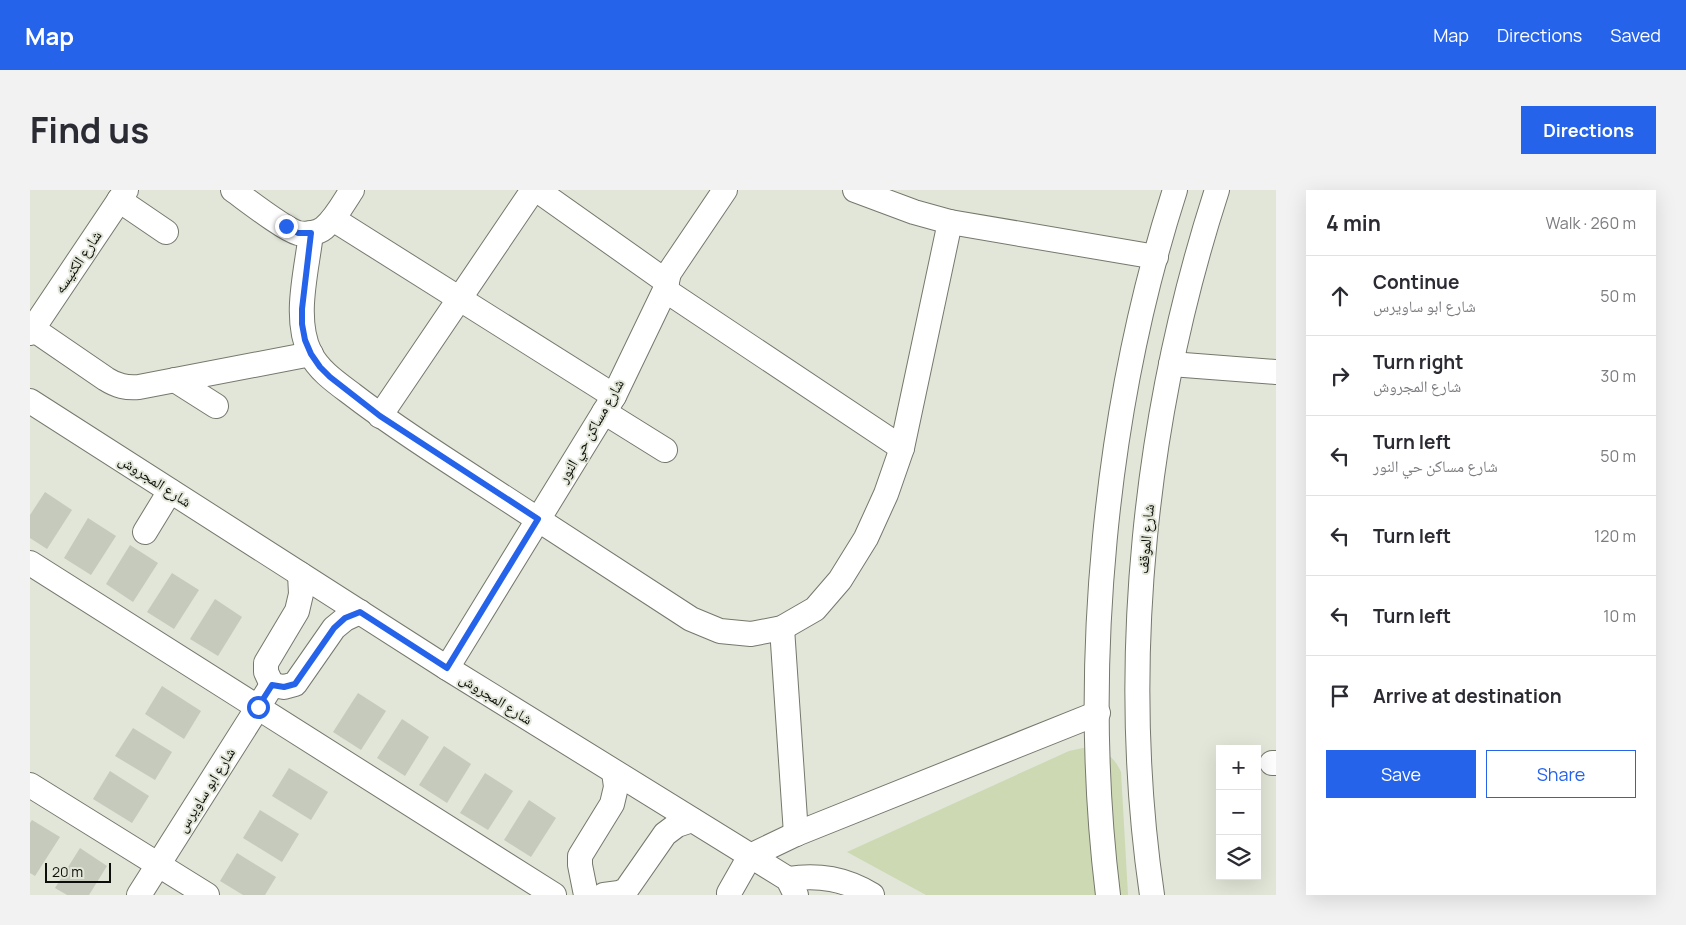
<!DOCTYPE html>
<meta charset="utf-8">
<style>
:root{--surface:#fff;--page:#f2f2f3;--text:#2b2b33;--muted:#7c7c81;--line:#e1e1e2;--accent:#2563eb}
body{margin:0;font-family:Manrope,"Noto Naskh Arabic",sans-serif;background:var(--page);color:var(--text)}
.controls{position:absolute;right:15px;bottom:15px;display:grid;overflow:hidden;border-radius:0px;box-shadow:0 5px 20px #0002}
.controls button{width:45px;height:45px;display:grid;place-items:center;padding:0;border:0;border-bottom:1px solid var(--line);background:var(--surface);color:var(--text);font:25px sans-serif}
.scale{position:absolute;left:15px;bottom:12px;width:66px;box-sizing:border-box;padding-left:5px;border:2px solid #0c0e09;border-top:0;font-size:14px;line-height:18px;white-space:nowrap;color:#0c0e09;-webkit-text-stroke:4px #e1e6d8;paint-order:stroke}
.stop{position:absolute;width:15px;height:15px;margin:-11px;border:4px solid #2563eb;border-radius:50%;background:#fff}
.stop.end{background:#2563eb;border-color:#fff;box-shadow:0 1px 5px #0008}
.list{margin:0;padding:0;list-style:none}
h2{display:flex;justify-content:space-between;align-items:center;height:65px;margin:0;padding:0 20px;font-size:21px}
h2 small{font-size:16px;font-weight:400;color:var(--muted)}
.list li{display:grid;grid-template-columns:32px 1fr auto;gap:15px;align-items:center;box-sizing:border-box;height:80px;padding:0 20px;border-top:1px solid var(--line)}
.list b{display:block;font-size:19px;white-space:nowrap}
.list p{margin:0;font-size:16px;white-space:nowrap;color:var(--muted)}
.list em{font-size:16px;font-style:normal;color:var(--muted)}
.actions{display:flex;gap:10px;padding:15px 20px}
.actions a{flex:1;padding:11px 0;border:1px solid var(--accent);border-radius:0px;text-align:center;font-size:18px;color:var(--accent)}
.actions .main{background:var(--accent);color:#fff}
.icon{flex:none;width:28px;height:28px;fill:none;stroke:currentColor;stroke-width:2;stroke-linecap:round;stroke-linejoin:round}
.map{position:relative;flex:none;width:1246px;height:705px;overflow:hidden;border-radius:0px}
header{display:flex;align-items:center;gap:30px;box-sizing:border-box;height:70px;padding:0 25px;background:var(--accent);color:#fff}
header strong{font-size:24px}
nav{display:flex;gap:28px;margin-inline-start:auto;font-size:18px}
.intro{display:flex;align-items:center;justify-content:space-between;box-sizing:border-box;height:120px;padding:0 30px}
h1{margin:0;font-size:35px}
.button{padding:12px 22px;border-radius:0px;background:var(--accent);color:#fff;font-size:18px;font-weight:700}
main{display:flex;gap:30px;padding:0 30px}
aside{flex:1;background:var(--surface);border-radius:0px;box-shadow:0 5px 20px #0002}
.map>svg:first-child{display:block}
</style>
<header>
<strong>Map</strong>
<nav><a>Map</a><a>Directions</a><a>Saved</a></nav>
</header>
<div class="intro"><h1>Find us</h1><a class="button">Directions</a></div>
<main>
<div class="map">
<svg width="1246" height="705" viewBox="0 0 1246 705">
<rect width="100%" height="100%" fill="#e1e6d8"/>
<!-- green -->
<path fill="#cdd9b2" d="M1053,558C1074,561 1082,563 1091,582L1098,705H896L817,662L1039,561Z"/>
<!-- building -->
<g fill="#c6cabd">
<polygon points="15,302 42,320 17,359 0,348 0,325"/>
<polygon points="58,328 86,346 61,385 34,368"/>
<polygon points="100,355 128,373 103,412 76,394"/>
<polygon points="142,383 169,400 144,439 117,422"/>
<polygon points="185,409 212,427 188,466 160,449"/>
<polygon points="132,496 171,521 154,549 115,524"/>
<polygon points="328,503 356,521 331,560 303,542"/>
<polygon points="372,529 399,547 375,586 347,568"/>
<polygon points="103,538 142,562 125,590 85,566"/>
<polygon points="414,556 441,574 417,613 389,595"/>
<polygon points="259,578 298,602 281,630 242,606"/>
<polygon points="80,581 119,606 102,633 63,609"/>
<polygon points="455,583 483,601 458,640 430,623"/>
<polygon points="499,610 526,628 501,667 474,650"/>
<polygon points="230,620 269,644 252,672 213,648"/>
<polygon points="2,630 30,647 5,686 0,683 0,633"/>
<polygon points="50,658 77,676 59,705 37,705 25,698"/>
<polygon points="207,663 246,687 235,705 213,705 190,691"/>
</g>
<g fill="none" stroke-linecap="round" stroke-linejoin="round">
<!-- minor casing -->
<g stroke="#75786c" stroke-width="26">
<g id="minor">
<path d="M203,0C217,10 254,39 268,43C276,45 288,43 294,38C306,28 314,12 322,0"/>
<polyline points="507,0 637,92"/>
<polyline points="825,0 884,22 920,32 1126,67"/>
<polyline points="89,10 136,42"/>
<polyline points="303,29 584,206"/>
<path d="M281,43C277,80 263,128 280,163C289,181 307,193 323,205C358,232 395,256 432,280C508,329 584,379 661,429L690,441L721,444L752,438L785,419L810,390L836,348L856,304L872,258L920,32"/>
<polyline points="635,100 872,258"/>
<path d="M3,139L76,189C87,196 96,198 109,197L281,164"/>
<polyline points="0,143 96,0"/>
<polyline points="1141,174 1246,182"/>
<polyline points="145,190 186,216"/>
<polyline points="0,211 417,478 758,689 766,705"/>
<polyline points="574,222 635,260"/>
<polyline points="350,226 503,0"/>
<polyline points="115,342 140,301"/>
<polyline points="0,373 524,705"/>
<polyline points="752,438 766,644"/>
<polyline points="417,478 584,206 635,100 639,83 645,74 695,0"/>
<polyline points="242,495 254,497 265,494 304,438 315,429 330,422"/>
<polyline points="242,495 236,482 236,473 267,421 271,404 270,384"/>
<polyline points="1242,573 1246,573"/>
<polyline points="0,595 177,705"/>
<path d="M758,689C789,684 815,689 842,705"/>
<polyline points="699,703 720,666 766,644 1068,523"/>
<polyline points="109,705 242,495"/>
<polyline points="556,705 550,675 550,666 582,614 586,597 584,582"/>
<polyline points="574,705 589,703 596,700 635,644 647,635 662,630"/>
<path d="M1078,705C1050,478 1075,218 1145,0"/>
<path d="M1122,705C1088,473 1115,222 1187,0"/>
</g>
</g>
<!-- minor -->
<use href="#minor" stroke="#fff" stroke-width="24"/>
</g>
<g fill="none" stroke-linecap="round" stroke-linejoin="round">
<!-- route -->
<polyline stroke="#2563eb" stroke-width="6" points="228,517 242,495 254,497 265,494 304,438 315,428 330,422 417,478 508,329 350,226 300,187 290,177 281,164 275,150 272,134 272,119 281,43 268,43 256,36"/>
</g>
<g text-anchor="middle" stroke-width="4" stroke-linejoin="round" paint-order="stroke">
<!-- street labels -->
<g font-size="15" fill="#0c0e09" stroke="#e1e6d8">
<text transform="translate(48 72) rotate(-56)" y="5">شارع الكنيسه</text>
<text transform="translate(561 241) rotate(-60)" y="5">شارع مساكن حي النور</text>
<text transform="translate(125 291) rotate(33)" y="5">شارع المجروش</text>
<text transform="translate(1116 349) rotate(-85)" y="5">شارع الموقف</text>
<text transform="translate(466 509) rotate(32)" y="5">شارع المجروش</text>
<text transform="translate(176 600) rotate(-58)" y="5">شارع ابو ساويرس</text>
</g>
</g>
</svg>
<div class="controls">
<button>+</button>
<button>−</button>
<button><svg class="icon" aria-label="layers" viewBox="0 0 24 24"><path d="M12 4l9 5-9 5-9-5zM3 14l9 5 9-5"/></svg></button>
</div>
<div class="scale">20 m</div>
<div class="stop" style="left:228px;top:517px"></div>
<div class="stop end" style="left:256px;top:36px"></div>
</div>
<aside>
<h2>4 min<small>Walk · 260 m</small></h2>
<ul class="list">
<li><svg class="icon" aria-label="ahead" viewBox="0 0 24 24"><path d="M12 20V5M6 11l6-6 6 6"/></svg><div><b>Continue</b><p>شارع ابو ساويرس</p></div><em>50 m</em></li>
<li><svg class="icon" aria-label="right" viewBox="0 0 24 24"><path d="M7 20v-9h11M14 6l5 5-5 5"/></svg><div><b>Turn right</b><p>شارع المجروش</p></div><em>30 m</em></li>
<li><svg class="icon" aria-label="left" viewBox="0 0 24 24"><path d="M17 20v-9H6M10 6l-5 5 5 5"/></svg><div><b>Turn left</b><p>شارع مساكن حي النور</p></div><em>50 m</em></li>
<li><svg class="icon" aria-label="left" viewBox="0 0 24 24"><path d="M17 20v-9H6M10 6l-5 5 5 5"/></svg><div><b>Turn left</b></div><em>120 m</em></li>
<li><svg class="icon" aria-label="left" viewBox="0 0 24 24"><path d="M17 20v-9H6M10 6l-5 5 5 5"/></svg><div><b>Turn left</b></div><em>10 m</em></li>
<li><svg class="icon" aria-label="arrive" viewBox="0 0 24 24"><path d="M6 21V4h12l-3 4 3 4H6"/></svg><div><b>Arrive at destination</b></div></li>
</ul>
<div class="actions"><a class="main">Save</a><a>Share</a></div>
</aside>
</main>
